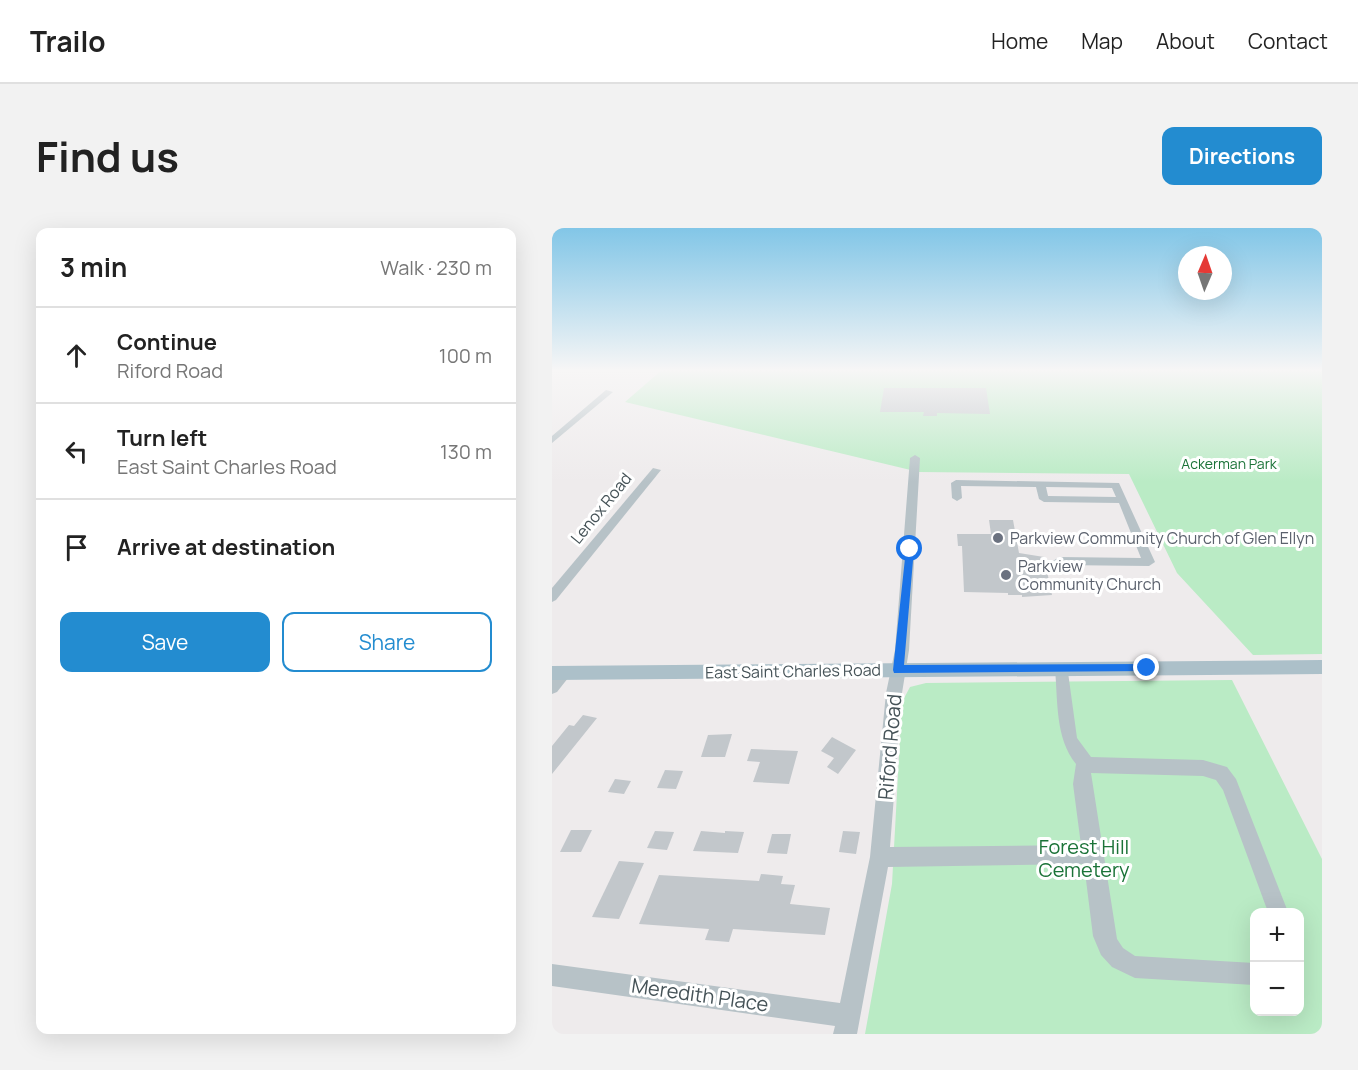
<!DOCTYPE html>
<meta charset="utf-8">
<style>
:root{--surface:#fff;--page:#f2f2f2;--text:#222;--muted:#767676;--line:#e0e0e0;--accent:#238cd0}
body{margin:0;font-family:Manrope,sans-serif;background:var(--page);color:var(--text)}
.controls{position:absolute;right:18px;bottom:18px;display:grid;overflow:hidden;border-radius:12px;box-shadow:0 6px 24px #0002}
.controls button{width:54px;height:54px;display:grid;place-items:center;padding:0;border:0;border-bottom:2px solid var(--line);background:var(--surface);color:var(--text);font:30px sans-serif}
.compass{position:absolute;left:626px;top:18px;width:54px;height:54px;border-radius:50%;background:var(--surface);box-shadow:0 6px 24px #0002;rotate:2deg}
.stop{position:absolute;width:18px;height:18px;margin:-14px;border:4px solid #1a73e8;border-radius:50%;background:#fff}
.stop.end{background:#1a73e8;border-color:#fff;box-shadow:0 2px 6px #0008}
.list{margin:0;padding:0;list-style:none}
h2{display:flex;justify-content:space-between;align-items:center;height:78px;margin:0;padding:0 24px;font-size:26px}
h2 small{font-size:20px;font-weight:400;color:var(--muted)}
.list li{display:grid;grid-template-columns:39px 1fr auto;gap:18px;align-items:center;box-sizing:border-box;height:96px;padding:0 24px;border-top:2px solid var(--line)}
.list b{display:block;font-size:22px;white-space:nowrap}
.list p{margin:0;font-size:20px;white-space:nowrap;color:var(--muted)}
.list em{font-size:20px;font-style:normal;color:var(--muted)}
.actions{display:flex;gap:12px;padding:18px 24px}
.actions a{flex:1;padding:14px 0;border:2px solid var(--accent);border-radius:12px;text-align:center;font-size:21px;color:var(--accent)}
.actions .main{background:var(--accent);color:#fff}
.icon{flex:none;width:33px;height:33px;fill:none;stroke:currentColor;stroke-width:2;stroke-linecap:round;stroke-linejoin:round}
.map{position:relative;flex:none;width:770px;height:806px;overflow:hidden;border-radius:12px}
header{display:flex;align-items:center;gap:36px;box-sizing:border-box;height:84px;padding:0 30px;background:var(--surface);border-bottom:2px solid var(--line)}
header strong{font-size:28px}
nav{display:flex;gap:33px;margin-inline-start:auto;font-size:21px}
.intro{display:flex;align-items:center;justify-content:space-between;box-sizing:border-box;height:144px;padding:0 36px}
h1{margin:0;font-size:42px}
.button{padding:15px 27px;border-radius:12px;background:var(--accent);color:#fff;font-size:21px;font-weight:700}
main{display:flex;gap:36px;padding:0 36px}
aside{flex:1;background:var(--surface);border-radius:12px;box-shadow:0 6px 24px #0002}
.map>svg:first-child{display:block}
</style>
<header>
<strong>Trailo</strong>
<nav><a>Home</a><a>Map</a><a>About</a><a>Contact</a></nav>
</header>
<div class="intro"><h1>Find us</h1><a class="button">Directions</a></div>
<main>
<aside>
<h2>3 min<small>Walk · 230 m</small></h2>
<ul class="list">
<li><svg class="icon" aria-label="ahead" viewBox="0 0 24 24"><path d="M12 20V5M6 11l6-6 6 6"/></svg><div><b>Continue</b><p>Riford Road</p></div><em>100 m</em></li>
<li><svg class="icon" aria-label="left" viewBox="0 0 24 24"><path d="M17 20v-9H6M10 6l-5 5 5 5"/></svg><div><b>Turn left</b><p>East Saint Charles Road</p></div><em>130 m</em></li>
<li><svg class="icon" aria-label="arrive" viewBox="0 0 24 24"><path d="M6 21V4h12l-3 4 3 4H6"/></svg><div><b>Arrive at destination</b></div></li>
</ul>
<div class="actions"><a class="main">Save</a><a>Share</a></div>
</aside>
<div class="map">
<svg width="770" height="806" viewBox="0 0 770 806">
<rect width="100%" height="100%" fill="#eeebec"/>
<!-- green -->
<g fill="#baebc5" fill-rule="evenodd">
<polygon points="111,141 728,141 770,143 770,426 701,427 625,345 577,246 367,244 73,174"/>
<path d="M680,452L770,631V806H313L340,656L350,474L358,459L374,455ZM702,684H748V784H702Z"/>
</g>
<!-- building -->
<g fill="#c2c7cb">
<polygon points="332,160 434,160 438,186 385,185 385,188 371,188 372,184 328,184"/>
<polygon points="437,292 461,292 467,325 492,329 500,367 470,369 470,367 456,367 456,365 412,364 410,318 406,318 405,306 439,306"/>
<polygon points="31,487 45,490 0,546 0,518 17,497 22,498"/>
<polygon points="180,506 173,529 149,529 156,507"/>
<polygon points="280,509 304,522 286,546 275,539 282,530 269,523"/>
<polygon points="199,521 246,523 237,556 201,554 208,534 195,533"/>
<polygon points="113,542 131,543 124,561 105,560"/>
<polygon points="63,551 79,553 72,566 56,564"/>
<polygon points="19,602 40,602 29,624 8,624"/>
<polygon points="103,603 122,604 115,622 95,620"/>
<polygon points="149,603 173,605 173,603 192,604 186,625 141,623"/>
<polygon points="291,603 308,604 304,626 287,624"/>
<polygon points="220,606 239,606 235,626 215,625"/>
<polygon points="67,633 92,635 67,691 40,689"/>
<polygon points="209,646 231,648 229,656 243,657 238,676 278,680 273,707 181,701 177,714 153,712 157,701 87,696 107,647 207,653"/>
</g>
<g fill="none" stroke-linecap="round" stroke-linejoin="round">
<!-- minor -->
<g fill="#b7c2c7" fill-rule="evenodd">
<polygon points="54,162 61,164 0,215 0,208"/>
<path d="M363,227L368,230L357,422L350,465L338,619L529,617L521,556L524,536C503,510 506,473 503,441L505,437L510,435L515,437L525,510L539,529L651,532L675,539L684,551L736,684H716L671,562L664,552L651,548L539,545L565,711L571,720L583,728L702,735V757L583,750L560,739L549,727L541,708L532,636L336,639L305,806H281L283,798L0,758V736L288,775L318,629L334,465L343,422L358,230Z"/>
<polygon points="101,240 109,242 4,372 0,374 0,360"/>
<path d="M404,252L567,255L603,334L597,338L507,337L501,333L507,329L589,330L567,275L492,274L487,271L484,259L409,258L410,270L405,273L400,270L399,255ZM494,259L560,260L564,269L496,268Z"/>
<polygon points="13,439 18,441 20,445 5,464 0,466 0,450 8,441"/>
</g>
<!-- major -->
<polygon fill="#acc0c9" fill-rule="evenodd" points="770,432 770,446 0,452 0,438"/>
</g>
<!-- sky -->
<linearGradient id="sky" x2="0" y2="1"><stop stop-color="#82c6e7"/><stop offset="0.56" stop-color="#f7f6f6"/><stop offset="1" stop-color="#f7f6f6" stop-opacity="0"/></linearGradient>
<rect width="770" height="254" fill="url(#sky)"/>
<!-- route -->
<polygon fill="#1a73e8" points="358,318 362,321 352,437 595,436 598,437 598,443 342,445 341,442 354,321"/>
<!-- markers -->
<g fill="#6b7280" stroke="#fff" stroke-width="2">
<circle cx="446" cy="310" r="6"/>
<circle cx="454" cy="347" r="6"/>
</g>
<g text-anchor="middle" stroke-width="6" stroke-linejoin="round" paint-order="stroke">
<!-- far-park labels -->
<g font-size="14" fill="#1b7338" stroke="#fff">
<text x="677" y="241">Ackerman Park</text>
</g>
<!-- street labels -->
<g font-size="16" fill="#455257" stroke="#fff">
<text transform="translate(49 280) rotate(-51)" y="6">Lenox Road</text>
<text transform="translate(241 443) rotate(-1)" y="6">East Saint Charles Road</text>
</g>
<!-- worship labels -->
<g font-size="16" fill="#5b616d" stroke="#fff" text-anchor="start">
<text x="458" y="316">Parkview Community Church of Glen Ellyn</text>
<text x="466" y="344">Parkview<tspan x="466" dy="18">Community Church</tspan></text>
</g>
<!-- near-street labels -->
<g font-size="20" fill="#455257" stroke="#fff">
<text transform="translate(338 519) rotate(-85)" y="7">Riford Road</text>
<text transform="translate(148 767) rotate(8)" y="7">Meredith Place</text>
</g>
<!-- near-park labels -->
<g font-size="20" fill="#1b7338" stroke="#fff">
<text x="532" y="626">Forest Hill<tspan x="532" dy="23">Cemetery</tspan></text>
</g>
</g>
</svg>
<div class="controls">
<button>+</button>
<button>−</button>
</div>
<svg class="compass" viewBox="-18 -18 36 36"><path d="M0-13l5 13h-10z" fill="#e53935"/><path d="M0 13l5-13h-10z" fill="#767676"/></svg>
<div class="stop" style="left:358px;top:321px"></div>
<div class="stop end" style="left:595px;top:440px"></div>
</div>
</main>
